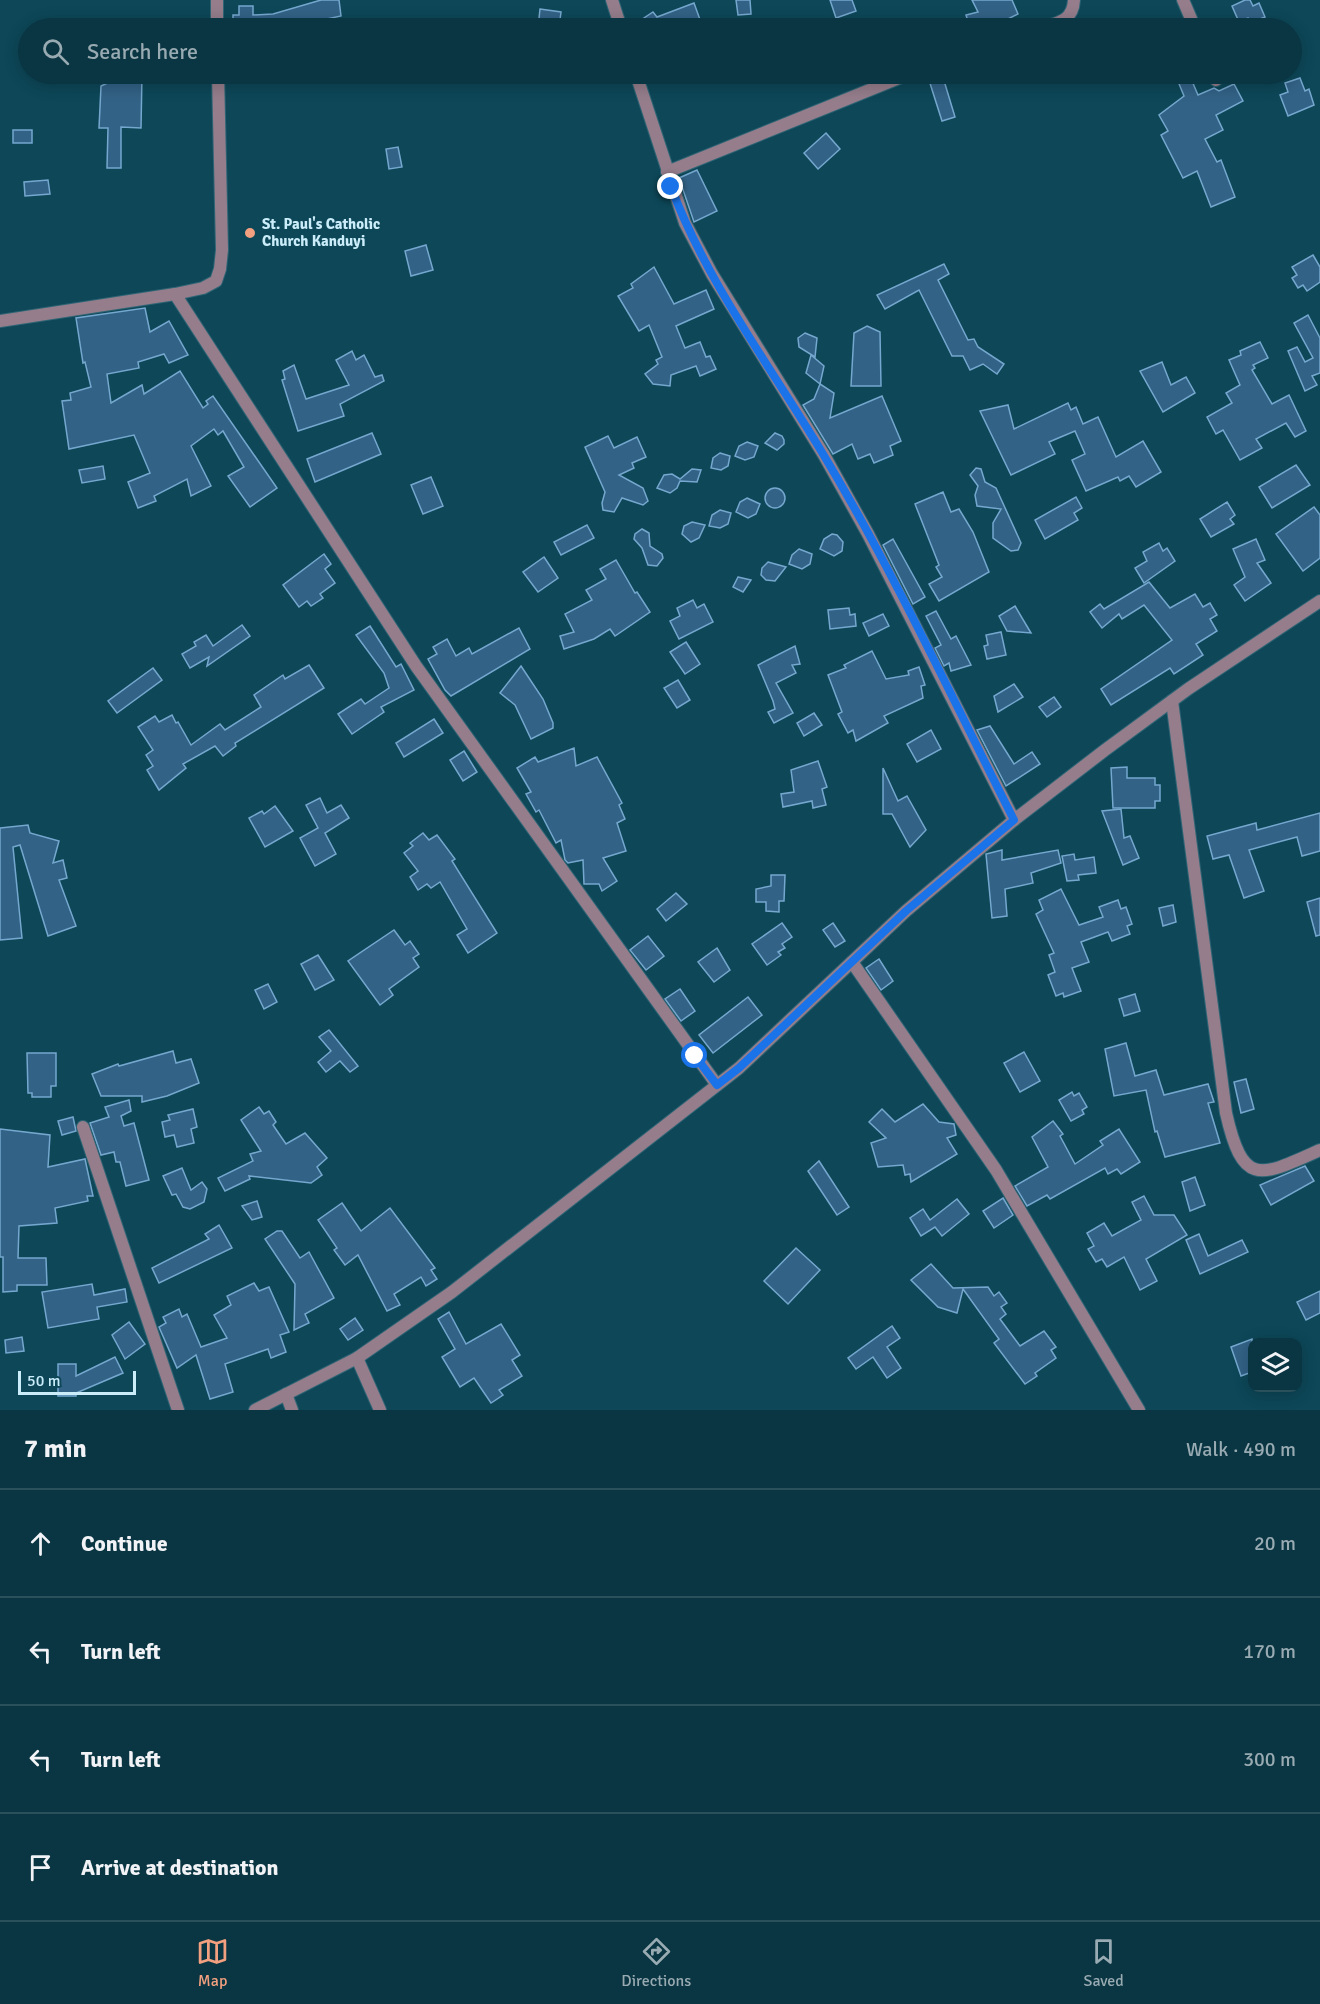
<!DOCTYPE html>
<meta charset="utf-8">
<style>
:root{--surface:#0a3542;--page:#18404d;--text:#f1f3f6;--muted:#99abb2;--line:#2a505b;--accent:#f2a07f}
body{margin:0;font-family:Signika,sans-serif;background:var(--page);color:var(--text)}
.controls{position:absolute;right:18px;bottom:18px;display:grid;overflow:hidden;border-radius:12px;box-shadow:0 3px 15px #0003}
.controls button{width:54px;height:54px;display:grid;place-items:center;padding:0;border:0;border-bottom:2px solid var(--line);background:var(--surface);color:var(--text);font:30px sans-serif}
.scale{position:absolute;left:18px;bottom:15px;width:118px;box-sizing:border-box;padding-left:6px;border:3px solid #cbedfa;border-top:0;font-size:16px;line-height:21px;white-space:nowrap;color:#cbedfa;-webkit-text-stroke:4px #0d4758;paint-order:stroke}
.stop{position:absolute;width:18px;height:18px;margin:-14px;border:4px solid #1a73e8;border-radius:50%;background:#fff}
.stop.end{background:#1a73e8;border-color:#fff;box-shadow:0 2px 6px #0008}
.list{margin:0;padding:0;list-style:none}
h2{display:flex;justify-content:space-between;align-items:center;height:78px;margin:0;padding:0 24px;font-size:26px}
h2 small{font-size:20px;font-weight:400;color:var(--muted)}
.list li{display:grid;grid-template-columns:39px 1fr auto;gap:18px;align-items:center;box-sizing:border-box;height:108px;padding:0 24px;border-top:2px solid var(--line)}
.list b{display:block;font-size:22px;white-space:nowrap}
.list em{font-size:20px;font-style:normal;color:var(--muted)}
.icon{flex:none;width:33px;height:33px;fill:none;stroke:currentColor;stroke-width:2;stroke-linecap:round;stroke-linejoin:round}
.map{position:relative;flex:none;width:1320px;height:1410px;overflow:hidden}
.search{position:absolute;background:var(--surface);box-shadow:0 3px 15px #0003;left:18px;right:18px;top:18px;height:66px;display:flex;align-items:center;gap:15px;box-sizing:border-box;padding:0 21px;border-radius:33px;color:var(--muted);font-size:22px}
.sheet{height:510px;background:var(--surface)}
nav{display:flex;justify-content:space-around;align-items:center;box-sizing:border-box;height:84px;border-top:2px solid var(--line);background:var(--surface);font-size:16px;color:var(--muted)}
nav a{display:grid;justify-items:center;gap:3px}
nav .on{color:var(--accent)}
.map>svg:first-child{display:block}
</style>
<div class="map">
<svg width="1320" height="1410" viewBox="0 0 1320 1410">
<rect width="100%" height="100%" fill="#0d4758"/>
<!-- building -->
<g fill="#326286" stroke="#76a8cf" stroke-width="1.5">
<polygon points="321,0 339,0 341,16 285,28 233,28 233,15 239,15 239,6 253,6 253,15 273,14"/>
<polygon points="736,0 750,0 751,14 738,15"/>
<polygon points="830,0 852,0 856,11 836,18"/>
<polygon points="972,0 1012,0 1018,14 990,28 970,28 966,15 978,12"/>
<polygon points="1245,0 1250,0 1253,6 1259,3 1265,17 1250,23 1248,18 1239,22 1232,6"/>
<polygon points="694,3 703,28 629,28 653,12 657,17"/>
<polygon points="540,9 561,12 559,28 538,28"/>
<polygon points="127,74 142,74 141,128 121,127 121,168 107,168 108,128 99,128 101,86"/>
<polygon points="942,74 955,117 942,121 928,77"/>
<polygon points="1175,74 1189,74 1198,95 1214,88 1219,91 1234,84 1243,101 1216,115 1223,130 1205,139 1217,162 1221,160 1235,197 1211,207 1197,171 1183,178 1161,135 1168,131 1159,115 1184,96"/>
<polygon points="1300,78 1305,91 1309,89 1314,105 1288,116 1280,95 1288,92 1285,83"/>
<rect x="13" y="130" width="19" height="13"/>
<polygon points="826,133 840,149 818,169 804,153"/>
<polygon points="398,147 402,167 389,169 386,149"/>
<polygon points="697,170 717,211 694,222 679,178"/>
<polygon points="48,180 50,194 25,196 24,182"/>
<polygon points="426,245 433,270 411,276 405,251"/>
<polygon points="1313,255 1320,267 1320,282 1307,291 1303,285 1298,288 1292,278 1297,275 1292,267"/>
<polygon points="944,264 949,274 938,280 968,340 974,339 978,347 1004,364 997,374 983,364 970,370 963,356 952,356 919,290 885,309 877,295"/>
<polygon points="654,267 674,304 706,290 714,309 676,326 685,348 700,342 706,357 710,356 716,369 700,376 696,366 671,375 670,386 653,384 645,374 658,364 656,360 662,357 649,325 639,331 618,296 633,288 631,284"/>
<polygon points="145,308 150,332 169,321 188,355 169,363 164,354 138,362 139,368 107,374 111,403 142,385 144,394 180,371 203,408 208,404 206,401 213,396 277,488 250,507 228,476 244,467 223,431 218,435 214,429 191,446 211,486 191,496 187,479 154,496 156,501 138,508 128,482 150,473 134,435 69,449 62,401 71,400 70,393 91,387 85,362 83,363 76,318"/>
<polygon points="1308,315 1320,338 1320,373 1312,376 1317,385 1305,391 1288,351 1297,347 1305,362 1313,358 1294,323"/>
<polygon points="867,326 880,332 881,386 851,386 854,333"/>
<polygon points="805,333 817,338 815,357 799,347 798,338"/>
<polygon points="1260,342 1268,358 1253,365 1255,368 1252,370 1272,404 1289,395 1306,431 1295,437 1286,423 1256,439 1262,448 1240,460 1223,430 1216,434 1207,417 1232,403 1226,393 1240,385 1229,360 1241,355 1240,351"/>
<polygon points="352,351 356,360 364,355 375,377 382,375 384,381 340,404 344,416 298,431 282,380 285,379 283,371 294,365 306,399 349,385 336,360"/>
<polygon points="811,355 824,366 820,384 806,373"/>
<polygon points="1162,362 1171,385 1186,377 1195,393 1163,412 1140,371"/>
<polygon points="820,384 834,393 830,418 882,396 901,441 890,446 893,455 874,463 870,454 858,459 852,444 833,454 803,405 814,399"/>
<polygon points="1068,403 1071,410 1076,407 1083,424 1098,417 1116,457 1143,441 1161,472 1136,487 1129,476 1120,481 1118,477 1086,491 1072,460 1085,454 1075,431 1049,442 1055,454 1011,475 980,411 1008,405 1014,429"/>
<polygon points="372,433 381,454 315,482 307,459"/>
<polygon points="775,433 782,436 784,440 784,444 777,450 765,443"/>
<polygon points="608,436 614,448 637,437 646,457 632,463 634,468 619,475 643,488 648,501 643,505 622,498 614,512 603,510 602,503 605,492 585,447"/>
<polygon points="747,442 758,446 754,457 745,460 735,456 739,446"/>
<polygon points="720,453 730,456 728,466 721,470 711,468 713,458"/>
<polygon points="1296,465 1310,485 1272,508 1259,487"/>
<polygon points="103,466 105,479 82,483 79,470"/>
<polygon points="976,468 981,469 985,482 996,488 1021,543 1018,550 1011,551 993,538 993,523 1001,509 977,506 975,495 978,486 970,475"/>
<polygon points="692,469 701,470 697,482 680,481 677,488 670,493 657,488 664,475 672,474 680,479"/>
<polygon points="431,477 443,506 423,514 411,485"/>
<circle cx="775" cy="498" r="10"/>
<polygon points="943,492 951,512 959,509 973,532 989,572 939,601 929,584 942,577 936,567 939,565 915,504"/>
<polygon points="1076,497 1082,508 1074,513 1078,520 1045,539 1035,520"/>
<polygon points="747,498 760,504 756,514 748,518 736,512 740,502"/>
<polygon points="1227,502 1235,515 1230,519 1234,524 1211,537 1200,519"/>
<polygon points="1314,507 1320,515 1320,558 1303,571 1276,534"/>
<polygon points="720,510 731,513 728,524 720,528 709,526 712,515"/>
<polygon points="692,522 705,525 699,538 691,542 682,534 684,526"/>
<polygon points="587,525 594,538 561,555 554,542"/>
<polygon points="642,529 649,533 650,546 662,554 663,558 657,566 648,565 642,548 634,539 635,534"/>
<polygon points="832,534 837,535 843,542 842,551 834,556 820,549 824,539"/>
<polygon points="893,539 925,597 913,604 883,545"/>
<polygon points="1256,539 1265,560 1257,563 1271,583 1245,601 1234,585 1245,577 1233,549"/>
<polygon points="1159,543 1163,551 1167,548 1175,561 1144,583 1135,568 1147,561 1143,552"/>
<polygon points="799,549 812,554 810,564 802,569 789,564 792,555"/>
<polygon points="324,554 331,564 325,569 335,583 320,594 323,598 311,606 307,601 299,607 283,585"/>
<polygon points="544,557 558,578 538,592 523,572"/>
<polygon points="616,560 635,593 637,592 650,612 615,636 610,629 594,639 564,649 560,636 574,632 565,614 592,600 586,590 606,579 600,569"/>
<polygon points="768,562 786,567 775,581 766,580 761,575 762,568"/>
<polygon points="738,577 751,580 743,592 733,587"/>
<polygon points="1149,582 1170,608 1195,594 1203,607 1210,603 1217,615 1210,619 1217,631 1196,644 1203,655 1174,674 1170,668 1111,705 1101,689 1172,640 1144,605 1122,619 1119,614 1102,628 1090,612 1100,604 1104,609"/>
<polygon points="693,600 697,608 704,604 713,622 679,639 670,621 680,616 677,608"/>
<polygon points="1015,606 1031,633 1007,631 999,616"/>
<polygon points="849,608 850,615 855,614 856,626 830,629 828,610"/>
<polygon points="936,611 951,639 956,636 971,665 951,671 949,663 944,666 935,648 941,645 926,616"/>
<polygon points="883,614 889,626 869,636 863,623"/>
<polygon points="242,625 250,636 207,666 209,657 190,668 182,654 196,646 194,642 206,635 213,646"/>
<polygon points="370,626 396,667 401,664 414,690 381,707 384,712 352,734 338,714 361,699 365,704 389,688 384,673 356,635"/>
<polygon points="519,628 530,649 451,696 445,690 428,659 437,654 433,647 447,639 456,656 469,648 472,654"/>
<polygon points="1001,632 1006,655 987,659 984,646 988,645 986,635"/>
<polygon points="686,642 700,664 685,674 670,652"/>
<polygon points="795,646 800,664 792,665 796,673 776,683 793,713 774,723 768,712 775,709 773,701 758,665"/>
<polygon points="872,651 886,679 909,675 908,671 919,667 925,685 921,686 923,698 884,716 888,723 856,741 853,730 848,733 838,714 842,712 828,675 846,668 844,665"/>
<polygon points="309,665 324,688 235,743 236,746 223,756 215,746 183,764 186,768 159,790 147,770 153,766 146,755 153,750 138,727 155,716 159,722 172,715 176,723 178,722 191,745 220,724 225,730 261,707 254,695 283,675 285,679"/>
<polygon points="521,666 543,699 553,723 553,728 531,739 515,705 500,693"/>
<polygon points="153,668 162,680 117,713 108,701"/>
<polygon points="678,680 690,700 677,708 664,688"/>
<polygon points="1014,684 1023,697 998,712 994,696"/>
<polygon points="1054,697 1061,707 1047,717 1039,707"/>
<polygon points="814,713 822,725 804,736 797,723"/>
<polygon points="434,719 443,733 404,757 396,743"/>
<polygon points="990,726 1014,764 1032,752 1040,764 1006,786 977,730"/>
<polygon points="931,730 941,749 917,762 907,744"/>
<polygon points="574,748 576,766 597,757 622,803 619,805 625,819 617,823 626,851 603,858 617,881 602,891 599,884 584,884 583,860 568,863 565,860 561,840 556,843 539,810 536,812 526,794 531,792 517,768 535,757 538,762"/>
<polygon points="464,751 477,772 463,781 450,760"/>
<polygon points="818,761 827,787 822,789 826,805 813,808 812,801 783,807 781,794 794,792 791,770"/>
<polygon points="1127,767 1127,778 1155,778 1155,785 1160,785 1160,801 1155,801 1155,808 1113,808 1111,768"/>
<polygon points="883,768 898,801 907,796 926,830 910,847 892,814 883,814"/>
<polygon points="320,798 327,813 341,805 349,818 325,833 336,854 315,866 300,838 318,828 306,805"/>
<polygon points="275,806 293,831 265,847 249,818 262,811 264,814"/>
<polygon points="1121,809 1124,838 1130,836 1139,858 1123,865 1102,811"/>
<polygon points="1320,813 1320,851 1302,856 1297,837 1249,850 1264,891 1244,898 1229,855 1213,859 1207,836 1256,823 1257,830"/>
<polygon points="28,825 30,833 59,841 53,863 63,860 67,878 59,880 76,926 48,936 20,845 13,847 22,938 0,940 0,828"/>
<polygon points="423,833 429,840 437,835 455,859 452,861 497,933 468,953 457,935 467,929 440,882 431,888 427,884 418,890 410,877 418,871 404,853 413,846 410,843"/>
<polygon points="1002,850 1002,860 1058,850 1061,863 1031,873 1033,883 1005,889 1007,916 992,918 986,854"/>
<polygon points="1074,854 1075,860 1094,857 1096,873 1078,875 1079,880 1067,881 1062,856"/>
<polygon points="771,875 785,875 784,901 779,901 779,912 766,911 766,902 756,902 756,889 771,886"/>
<polygon points="1061,889 1079,925 1103,917 1099,907 1118,900 1121,909 1126,907 1132,924 1127,926 1130,934 1112,941 1108,932 1081,942 1089,962 1072,968 1081,991 1064,997 1063,993 1056,996 1048,975 1055,972 1049,955 1054,953 1036,914 1043,910 1039,900"/>
<polygon points="676,893 687,904 666,921 657,909"/>
<polygon points="1320,898 1320,935 1316,936 1307,902"/>
<polygon points="1173,905 1176,922 1163,926 1159,908"/>
<polygon points="782,923 792,937 782,944 785,948 778,952 781,955 767,965 752,944"/>
<polygon points="833,923 845,941 835,947 823,930"/>
<polygon points="394,930 405,945 410,941 419,954 413,958 419,967 389,989 393,995 380,1005 348,961"/>
<polygon points="648,936 664,956 646,970 630,950"/>
<polygon points="717,948 730,970 714,982 698,962"/>
<polygon points="318,955 334,980 315,990 301,964"/>
<polygon points="879,959 893,981 881,990 866,968"/>
<polygon points="268,984 277,1002 264,1009 255,990"/>
<polygon points="680,989 695,1011 681,1021 665,999"/>
<polygon points="1135,994 1140,1011 1124,1016 1119,999"/>
<polygon points="748,997 762,1015 713,1053 699,1035"/>
<polygon points="329,1030 358,1066 350,1072 340,1061 326,1072 318,1062 331,1051 319,1037"/>
<polygon points="1126,1043 1135,1076 1156,1070 1164,1095 1208,1084 1214,1102 1208,1103 1220,1143 1165,1157 1157,1131 1155,1132 1146,1090 1114,1096 1105,1049"/>
<polygon points="173,1051 176,1063 191,1059 199,1083 167,1096 142,1102 142,1096 101,1096 92,1074 118,1064 119,1066"/>
<polygon points="1024,1052 1040,1081 1020,1092 1004,1063"/>
<polygon points="27,1053 56,1053 56,1086 51,1086 51,1097 32,1097 32,1093 28,1093"/>
<polygon points="1246,1079 1254,1109 1241,1113 1234,1082"/>
<polygon points="1072,1092 1074,1096 1079,1093 1087,1107 1082,1110 1084,1114 1071,1121 1059,1100"/>
<polygon points="129,1100 131,1111 121,1116 124,1126 134,1123 149,1180 126,1186 120,1162 116,1162 114,1152 101,1155 90,1123 109,1117 105,1107"/>
<polygon points="923,1104 939,1122 954,1124 956,1135 947,1138 957,1154 911,1182 910,1174 905,1175 903,1165 878,1167 871,1143 886,1138 869,1122 882,1109 895,1122"/>
<polygon points="259,1107 264,1114 269,1111 276,1122 273,1125 286,1144 305,1133 327,1158 317,1167 322,1175 311,1183 249,1176 250,1179 225,1191 218,1178 253,1161 250,1154 261,1151 241,1120"/>
<polygon points="193,1109 197,1127 191,1129 194,1143 177,1147 174,1135 165,1137 162,1122 170,1120 168,1115"/>
<polygon points="73,1117 76,1131 62,1135 58,1121"/>
<polygon points="1053,1121 1063,1134 1060,1136 1075,1164 1103,1145 1100,1141 1119,1129 1140,1162 1121,1174 1117,1169 1108,1174 1105,1168 1050,1199 1047,1195 1027,1206 1015,1186 1048,1167 1032,1137"/>
<polygon points="0,1129 50,1135 48,1167 85,1159 93,1196 87,1196 88,1201 55,1208 57,1223 19,1226 18,1258 46,1258 47,1285 17,1285 17,1291 3,1292 3,1257 0,1257"/>
<polygon points="819,1161 849,1207 837,1215 808,1171"/>
<polygon points="1305,1166 1314,1181 1271,1205 1260,1185"/>
<polygon points="182,1168 191,1190 202,1182 207,1189 204,1202 190,1209 183,1207 176,1194 172,1195 163,1176"/>
<polygon points="1195,1177 1205,1205 1190,1211 1182,1182"/>
<polygon points="1144,1196 1154,1215 1174,1215 1187,1235 1146,1259 1157,1281 1140,1290 1124,1257 1107,1267 1102,1259 1096,1262 1088,1249 1094,1246 1087,1233 1104,1223 1112,1236 1141,1220 1132,1202"/>
<polygon points="1003,1198 1013,1215 994,1228 983,1211"/>
<polygon points="957,1199 969,1214 942,1236 935,1227 921,1236 910,1218 923,1209 930,1220"/>
<polygon points="257,1201 262,1217 252,1220 242,1206"/>
<polygon points="342,1203 361,1231 390,1208 435,1268 431,1270 437,1279 426,1286 421,1277 394,1294 400,1305 387,1311 358,1255 345,1265 334,1250 337,1248 318,1220"/>
<polygon points="219,1225 232,1248 159,1283 152,1268 209,1239 205,1234"/>
<polygon points="277,1231 282,1231 300,1258 309,1252 334,1298 305,1314 309,1323 294,1330 295,1284 265,1239"/>
<polygon points="1199,1234 1208,1256 1242,1240 1248,1252 1200,1274 1186,1240"/>
<polygon points="796,1248 820,1270 788,1304 764,1281"/>
<polygon points="931,1264 953,1288 988,1287 994,1296 999,1292 1007,1303 1001,1307 1006,1314 1000,1319 1020,1346 1044,1331 1056,1347 1051,1350 1056,1358 1035,1373 1037,1376 1025,1384 994,1343 999,1339 963,1289 957,1313 938,1307 911,1280"/>
<polygon points="254,1283 259,1291 269,1287 289,1332 280,1335 286,1352 271,1358 268,1349 225,1364 233,1392 210,1399 196,1355 177,1368 159,1327 166,1323 163,1317 179,1309 182,1317 187,1314 201,1347 227,1338 214,1315 231,1305 227,1296"/>
<polygon points="92,1284 94,1295 125,1289 127,1302 97,1307 99,1319 48,1328 42,1292"/>
<polygon points="1320,1291 1320,1313 1306,1320 1297,1302"/>
<polygon points="449,1312 466,1344 501,1324 520,1355 512,1360 522,1376 499,1390 503,1395 491,1403 474,1378 460,1387 442,1357 455,1349 438,1319"/>
<polygon points="355,1318 363,1330 348,1340 340,1329"/>
<polygon points="129,1322 145,1344 125,1359 112,1335"/>
<polygon points="892,1326 900,1338 887,1347 901,1368 887,1378 873,1357 856,1369 848,1358"/>
<polygon points="22,1337 24,1351 6,1353 5,1340"/>
<polygon points="1252,1339 1252,1372 1241,1376 1231,1347"/>
<polygon points="115,1357 123,1373 76,1393 76,1396 58,1396 58,1364 76,1364 76,1376"/>
</g>
<g fill="none" stroke-linecap="round" stroke-linejoin="round">
<!-- street casing -->
<g stroke="#2f6575" stroke-width="14">
<g id="street">
<polyline points="217,0 217,28"/>
<polyline points="612,0 621,28"/>
<polyline points="1183,0 1195,28"/>
<path d="M1041,28C1058,23 1073,21 1074,0"/>
<polyline points="636,74 685,223 712,274 824,455 868,534 1014,820"/>
<polyline points="1213,74 1216,80"/>
<polyline points="667,172 909,74"/>
<polyline points="175,294 416,666 717,1085"/>
<polyline points="0,321 175,294 203,288 216,281 220,269 222,250 218,74"/>
<path d="M1172,701L1226,1113C1243,1188 1260,1177 1320,1150"/>
<polyline points="852,962 996,1170 1139,1410"/>
<polyline points="83,1127 178,1410"/>
<polyline points="357,1358 380,1410"/>
<polyline points="286,1394 292,1410"/>
<polyline points="255,1410 357,1358 452,1292 739,1068 906,911 1014,820 1105,750 1188,689 1320,601"/>
</g>
</g>
<!-- street -->
<use href="#street" stroke="#957d8b" stroke-width="12"/>
</g>
<g fill="none" stroke-linecap="round" stroke-linejoin="round">
<!-- route -->
<path stroke="#1a73e8" stroke-width="8" d="M671,187C707,283 771,367 823,454C894,572 952,698 1014,820L906,911L739,1068L717,1085L695,1056"/>
</g>
<!-- markers -->
<circle fill="#f2a07f" stroke="#0d4758" stroke-width="2" cx="250" cy="233" r="6"/>
<g text-anchor="middle" stroke-width="5" stroke-linejoin="round" paint-order="stroke">
<!-- poi labels -->
<g font-size="15" font-weight="bold" fill="#cbedfa" stroke="#0d4758" text-anchor="start">
<text x="262" y="229">St. Paul's Catholic<tspan x="262" dy="17">Church Kanduyi</tspan></text>
</g>
</g>
</svg>
<div class="controls">
<button><svg class="icon" aria-label="layers" viewBox="0 0 24 24"><path d="M12 4l9 5-9 5-9-5zM3 14l9 5 9-5"/></svg></button>
</div>
<div class="scale">50 m</div>
<div class="stop" style="left:695px;top:1056px"></div>
<div class="stop end" style="left:671px;top:187px"></div>
<div class="search"><svg class="icon" aria-label="search" viewBox="0 0 24 24"><circle cx="10" cy="10" r="6"/><path d="M15 15l6 6"/></svg>Search here</div>
</div>
<section class="sheet">
<h2>7 min<small>Walk · 490 m</small></h2>
<ul class="list">
<li><svg class="icon" aria-label="ahead" viewBox="0 0 24 24"><path d="M12 20V5M6 11l6-6 6 6"/></svg><div><b>Continue</b></div><em>20 m</em></li>
<li><svg class="icon" aria-label="left" viewBox="0 0 24 24"><path d="M17 20v-9H6M10 6l-5 5 5 5"/></svg><div><b>Turn left</b></div><em>170 m</em></li>
<li><svg class="icon" aria-label="left" viewBox="0 0 24 24"><path d="M17 20v-9H6M10 6l-5 5 5 5"/></svg><div><b>Turn left</b></div><em>300 m</em></li>
<li><svg class="icon" aria-label="arrive" viewBox="0 0 24 24"><path d="M6 21V4h12l-3 4 3 4H6"/></svg><div><b>Arrive at destination</b></div></li>
</ul>
</section>
<nav>
<a class="on"><svg class="icon" aria-label="map" viewBox="0 0 24 24"><path d="M3 6l6-2 6 2 6-2v14l-6 2-6-2-6 2zM9 4v14M15 6v14"/></svg>Map</a>
<a><svg class="icon" aria-label="directions" viewBox="0 0 24 24"><path d="M12 3l9 9-9 9-9-9zM9 14v-3h6M13 9l2 2-2 2"/></svg>Directions</a>
<a><svg class="icon" aria-label="saved" viewBox="0 0 24 24"><path d="M7 4h10v16l-5-4-5 4z"/></svg>Saved</a>
</nav>
